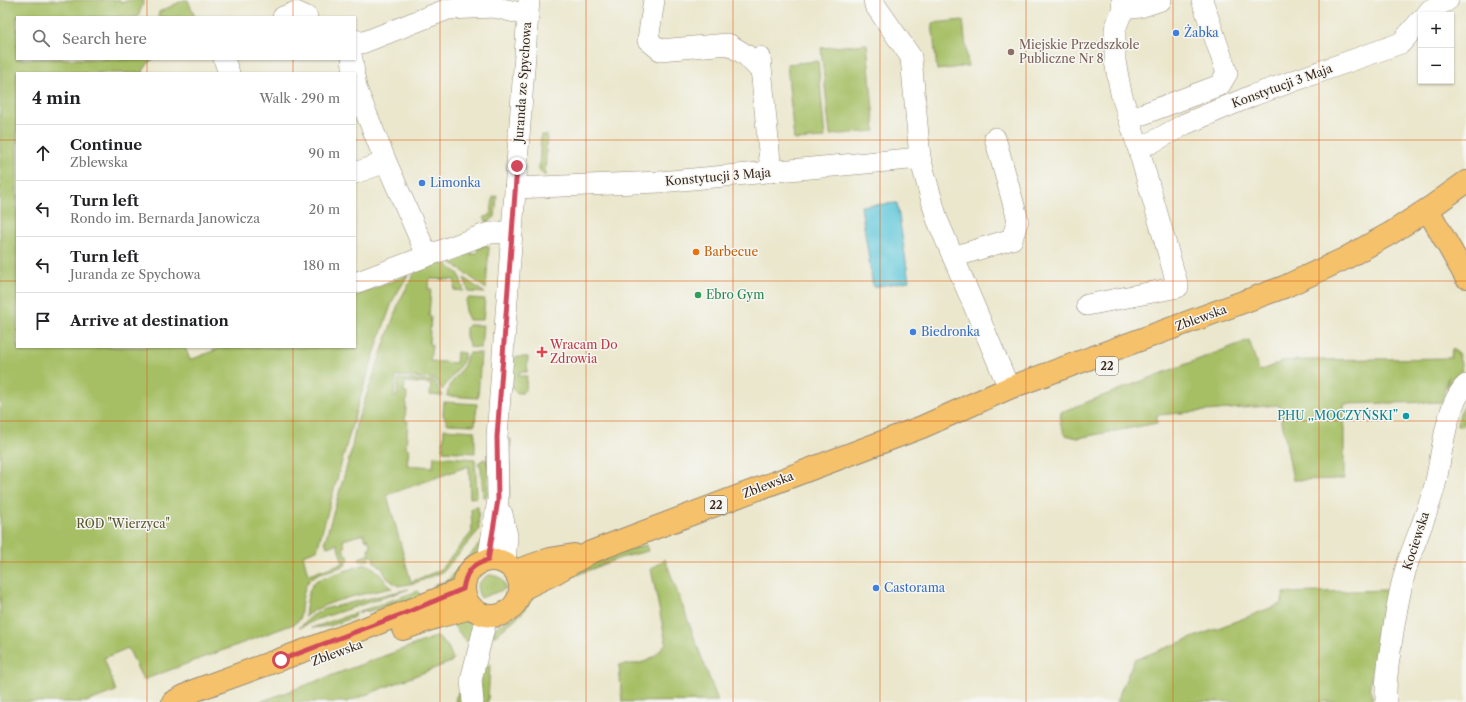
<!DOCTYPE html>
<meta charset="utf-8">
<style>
:root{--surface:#fff;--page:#f6f6f6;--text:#202124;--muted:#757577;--line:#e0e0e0}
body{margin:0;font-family:"Libre Caslon Text",serif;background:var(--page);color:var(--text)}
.controls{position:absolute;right:12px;top:12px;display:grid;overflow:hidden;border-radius:0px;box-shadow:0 1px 3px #0004}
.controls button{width:36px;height:36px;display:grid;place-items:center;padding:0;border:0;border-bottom:1px solid var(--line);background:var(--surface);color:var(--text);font:20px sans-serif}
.stop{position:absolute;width:12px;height:12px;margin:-9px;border:3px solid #d1495b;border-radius:50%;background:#fff}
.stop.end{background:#d1495b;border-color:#fff;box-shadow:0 1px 4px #0008}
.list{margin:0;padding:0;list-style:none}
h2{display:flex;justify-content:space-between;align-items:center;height:52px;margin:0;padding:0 16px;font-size:17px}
h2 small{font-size:13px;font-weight:400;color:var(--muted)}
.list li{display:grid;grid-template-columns:26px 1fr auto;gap:12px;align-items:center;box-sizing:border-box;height:56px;padding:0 16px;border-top:1px solid var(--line)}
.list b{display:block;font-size:15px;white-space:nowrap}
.list p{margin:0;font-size:13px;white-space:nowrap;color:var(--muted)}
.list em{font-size:13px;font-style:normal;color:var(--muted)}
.icon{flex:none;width:22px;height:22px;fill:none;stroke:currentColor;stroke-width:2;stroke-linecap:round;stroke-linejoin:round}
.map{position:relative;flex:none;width:1466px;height:702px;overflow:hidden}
.search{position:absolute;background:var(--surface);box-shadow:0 1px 3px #0004;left:16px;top:16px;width:340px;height:44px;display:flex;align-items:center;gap:10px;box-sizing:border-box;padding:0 14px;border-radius:0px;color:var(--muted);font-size:15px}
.panel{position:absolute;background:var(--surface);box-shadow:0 1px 3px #0004;left:16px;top:72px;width:340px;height:276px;border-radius:0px}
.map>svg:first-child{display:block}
</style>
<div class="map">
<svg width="1466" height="702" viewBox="0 0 1466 702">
<rect width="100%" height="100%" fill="#f6f6f2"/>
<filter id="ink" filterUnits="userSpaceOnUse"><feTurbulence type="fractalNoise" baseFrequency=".025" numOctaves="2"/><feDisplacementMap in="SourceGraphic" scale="8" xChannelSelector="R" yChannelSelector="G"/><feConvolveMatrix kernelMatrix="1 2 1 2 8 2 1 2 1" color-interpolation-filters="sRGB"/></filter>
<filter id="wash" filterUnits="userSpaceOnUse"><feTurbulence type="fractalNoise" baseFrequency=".012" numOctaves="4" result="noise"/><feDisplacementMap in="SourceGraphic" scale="16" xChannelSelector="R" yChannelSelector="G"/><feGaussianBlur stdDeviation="0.9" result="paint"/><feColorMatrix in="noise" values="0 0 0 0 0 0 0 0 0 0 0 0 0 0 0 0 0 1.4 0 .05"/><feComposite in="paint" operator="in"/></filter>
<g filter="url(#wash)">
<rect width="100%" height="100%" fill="#ebe7cd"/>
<!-- green -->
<g fill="#a6bf65" stroke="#707442">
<path d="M0,0H120L121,3L129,0H144L138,17H17V59H154L150,61L143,71L144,73H17V347H185L190,360L223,347H355V296L408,275L393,300L380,336L356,411L317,550L303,555L308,575L343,563L337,544L327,547L325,541L351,452L356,425L399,302L415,272L442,261L459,274L464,291L454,290L455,280L429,279L428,289H431L429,316L431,317L429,344L432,345L430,361L456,363L457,352L464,353V360L442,390L435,379L396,376L394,397H397L398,379L434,381L443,396L430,395L431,384L405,382L404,393H407L405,421H408L406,448L409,449L407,465L433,467L434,456L475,459L477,497L470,498L469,466L387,495L411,582L440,570L472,532L471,508L478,507L479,530L443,572L415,583L398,586L387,578L382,568L373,561L374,557L370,556L369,560L360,561L359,558L370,554L368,548L371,547L368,539L366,540L363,534L343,540L345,547L343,548L346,556L348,555L349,560L345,561L346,565C337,569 325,571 316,575C301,582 302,606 300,619L294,624L143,680L128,648L104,658L116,691L86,702H0Z"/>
<polygon points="184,0 188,0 195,17 158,17 159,12"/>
<polygon points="963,20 968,66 937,70 932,23"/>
<polygon points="867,44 875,131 830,135 821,48"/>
<polygon points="818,61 825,138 794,140 787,64"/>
<polygon points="541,135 547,135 545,176 539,169"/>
<polygon points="497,196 495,217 487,223 484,217 491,215 493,197"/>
<polygon points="486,245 489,247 486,289 447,259 470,251 472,255 478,252 477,248"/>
<polygon points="464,278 485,293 469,292"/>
<polygon points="469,298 485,299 483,320 469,320 465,311 466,300"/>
<polygon points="469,325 483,325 481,348 470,347 466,337 466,328"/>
<path d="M1249,340L1259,371L1279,363L1280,361L1311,360L1451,358L1452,349L1458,353C1464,376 1463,370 1450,388L1447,387L1448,376L1442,402L1344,404V479L1293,480L1279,405L1157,415V423L1078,438L1065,435L1060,422L1061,412Z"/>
<path d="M470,353H481L478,398L447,396C448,379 466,371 467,355Z"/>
<path d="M517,357H528L527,372H519V376H527L526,389L522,393C520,393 517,393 515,392C508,388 512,364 513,358Z"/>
<polygon points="444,402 477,404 475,425 448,424 443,415"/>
<polygon points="1466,402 1466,417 1465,417 1463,426 1457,425 1460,413"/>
<polygon points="444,429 475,431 475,453 443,451"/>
<polygon points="509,439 511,439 509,473 509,499 505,479"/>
<polygon points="484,459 488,461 488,494 486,497 483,497 481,468 478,463"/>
<polygon points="482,541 482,549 465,564 453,582 436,593 433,586 448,580"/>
<polygon points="646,545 648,551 620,558 564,580 594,562 622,551"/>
<path d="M665,559L718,701L622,702L619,665C644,663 650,664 666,643L651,569Z"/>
<path d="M366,564C378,568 383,580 392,588C363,594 330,599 305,616C307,604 307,587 317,580Z"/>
<path d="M490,575C499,576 505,579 505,589L481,598C474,588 479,579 490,575Z"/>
<polygon points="409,589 318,619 299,628 312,616 324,609"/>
<polygon points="1388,590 1370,685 1373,702 1116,702 1134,660 1281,604 1284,593"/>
<path d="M418,591L421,597C403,603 385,606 367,612L366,610L354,614V617L330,626L312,628Z"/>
<polygon points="536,593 523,612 495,636 493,636 495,628 518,614 529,596"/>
<path d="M464,618C473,624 473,633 471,644L466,641L449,620Z"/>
<polygon points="438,636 448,647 453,659 451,662 347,702 260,702"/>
<polygon points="481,663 490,665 488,702 480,702"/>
<polygon points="464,682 467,702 455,702 456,697"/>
</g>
<!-- water -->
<polygon fill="#5ec7da" stroke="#4c787c" points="897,203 909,281 873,287 861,206"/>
</g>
<g filter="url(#ink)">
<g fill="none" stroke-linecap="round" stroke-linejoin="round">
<!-- minor casing -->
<g stroke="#938876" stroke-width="22">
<g id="minor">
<polyline points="654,0 648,40 660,50 728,44 746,55 761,71"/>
<polyline points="1123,9 1140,7 1161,0"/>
<polyline points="1426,15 1430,10 1448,0"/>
<polyline points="283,17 296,12 307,17"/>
<polyline points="355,40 362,43 448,9 494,7 528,15"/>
<polyline points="760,57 771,172"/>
<polyline points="224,59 229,73"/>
<polyline points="352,59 354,73"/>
<polyline points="355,80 356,88 386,162 427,255"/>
<polyline points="1130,119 1220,85 1227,73 1202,0"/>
<polyline points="1138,147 1151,143 1185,124 1254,95 1401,43 1421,20"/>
<polyline points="920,158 937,219 1009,388"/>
<polyline points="355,173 386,162"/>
<polyline points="515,188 660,182 920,158 911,57 875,5 874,0"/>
<polyline points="953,257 1012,239 1018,220 995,138"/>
<polyline points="355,283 483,235 491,233 512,232"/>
<polyline points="1087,305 1178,287 1138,147 1121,93 1115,61 1115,29 1123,9 1122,0"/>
<polyline points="502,514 507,536 505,563"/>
<polyline points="488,560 498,500 497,437 529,0"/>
<polyline points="473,702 471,680 487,616"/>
<path d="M1386,702C1385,682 1388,665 1391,645C1395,618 1399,591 1407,565C1416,538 1428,512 1435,485C1442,457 1445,405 1466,385"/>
</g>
</g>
<!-- major casing -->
<g stroke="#938876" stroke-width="24">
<g id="major">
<polyline points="1428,210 1466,277"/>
<circle cx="492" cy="588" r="28"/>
<polyline points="515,571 550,559 574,555"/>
<polyline points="520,590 555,573 591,552 922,427 1009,388 1284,287 1344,259 1391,233 1434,205 1466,182"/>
<polyline points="403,629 437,617 471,608"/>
<polyline points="173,702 196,690 366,628 463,589"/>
</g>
</g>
<!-- minor -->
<use href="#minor" stroke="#fff" stroke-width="21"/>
<!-- major -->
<use href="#major" stroke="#f5c16b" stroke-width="22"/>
</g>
</g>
<g fill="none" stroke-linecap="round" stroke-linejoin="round" filter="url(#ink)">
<!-- route -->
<path stroke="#d1495b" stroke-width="5" d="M281,660L408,612L463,589C466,572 471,565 488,560L498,500L497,437L517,166"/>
</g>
<!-- grid -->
<path fill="none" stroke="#df570d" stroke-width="1" stroke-opacity="0.55" d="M147,0V17M293,0V17M440,0V702M586,0V702M733,0V702M880,0V702M1026,0V702M1173,0V702M1319,0V702M147,59V73M293,59V73M0,140H17M355,140H1466M0,281H17M355,281H1466M147,347V702M293,347V702M0,421H1466M0,562H1466"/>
<!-- markers -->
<g fill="#3f7fe0" stroke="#f6f6f2" stroke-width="1.5">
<circle cx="1176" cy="33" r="4"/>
<circle cx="422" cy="183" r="4"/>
<circle cx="913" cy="332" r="4"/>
<circle cx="876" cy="588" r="4"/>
</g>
<circle fill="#8d6e63" stroke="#f6f6f2" stroke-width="1.5" cx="1011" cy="52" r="4"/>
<circle fill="#e8710a" stroke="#f6f6f2" stroke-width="1.5" cx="696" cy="252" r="4"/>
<circle fill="#2e9e5b" stroke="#f6f6f2" stroke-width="1.5" cx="698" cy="295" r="4"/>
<path fill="#e0444e" stroke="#f6f6f2" stroke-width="1.5" d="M540 346h4v4h4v4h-4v4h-4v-4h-4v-4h4z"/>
<circle fill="#0f9aa8" stroke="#f6f6f2" stroke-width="1.5" cx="1406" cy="416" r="4"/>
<g text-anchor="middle" stroke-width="3" stroke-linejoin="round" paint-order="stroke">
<!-- shield labels -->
<g fill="#f6f6f2" stroke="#73675e" stroke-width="1">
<rect x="1096" y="357" width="22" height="18" rx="3"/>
<rect x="705" y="496" width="22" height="18" rx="3"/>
</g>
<g font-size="11" font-weight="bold" fill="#3b2a1e">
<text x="1107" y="370">22</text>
<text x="716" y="509">22</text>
</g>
<!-- shop labels -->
<g font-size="12" fill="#366cbe" stroke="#f6f6f2" text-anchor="start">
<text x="1184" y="37">Żabka</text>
<text x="430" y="187">Limonka</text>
<text x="921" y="336">Biedronka</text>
<text x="884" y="592">Castorama</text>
</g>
<!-- education labels -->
<g font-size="12" fill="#785e54" stroke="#f6f6f2" text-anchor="start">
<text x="1019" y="49">Miejskie Przedszkole<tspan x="1019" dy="14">Publiczne Nr 8</tspan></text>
</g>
<!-- street labels -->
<g font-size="12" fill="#3b2a1e" stroke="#f6f6f2">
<text transform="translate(523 82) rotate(-86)" y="4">Juranda ze Spychowa</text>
<text transform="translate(1282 86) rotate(-20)" y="4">Konstytucji 3 Maja</text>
<text transform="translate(718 177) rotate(-5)" y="4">Konstytucji 3 Maja</text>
<text transform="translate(1201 318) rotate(-20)" y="4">Zblewska</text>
<text transform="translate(768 485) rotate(-21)" y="4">Zblewska</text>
<text transform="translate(1416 541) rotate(-72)" y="4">Kociewska</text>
<text transform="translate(337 653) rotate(-20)" y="4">Zblewska</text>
</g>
<!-- food labels -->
<g font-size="12" fill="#c56008" stroke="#f6f6f2" text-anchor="start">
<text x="704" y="256">Barbecue</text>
</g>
<!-- leisure labels -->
<g font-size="12" fill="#27864d" stroke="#f6f6f2" text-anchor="start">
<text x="706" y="299">Ebro Gym</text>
</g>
<!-- health labels -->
<g font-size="12" fill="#be3a42" stroke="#f6f6f2" text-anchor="start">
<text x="550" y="349">Wracam Do<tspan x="550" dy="14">Zdrowia</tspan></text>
</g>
<!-- culture labels -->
<g font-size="12" fill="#0d838f" stroke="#f6f6f2" text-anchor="end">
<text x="1398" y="420">PHU ,,MOCZYŃSKI”</text>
</g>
<!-- park labels -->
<g font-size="12" fill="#5b5733" stroke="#f6f6f2">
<text x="123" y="528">ROD "Wierzyca"</text>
</g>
</g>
</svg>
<div class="controls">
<button>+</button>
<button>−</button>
</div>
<div class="stop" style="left:281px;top:660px"></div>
<div class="stop end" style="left:517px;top:166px"></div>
<div class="search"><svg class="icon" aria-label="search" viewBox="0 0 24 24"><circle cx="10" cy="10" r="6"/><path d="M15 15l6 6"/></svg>Search here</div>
<section class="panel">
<h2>4 min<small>Walk · 290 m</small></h2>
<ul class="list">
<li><svg class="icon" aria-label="ahead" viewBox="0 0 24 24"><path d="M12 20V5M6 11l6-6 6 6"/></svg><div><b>Continue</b><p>Zblewska</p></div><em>90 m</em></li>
<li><svg class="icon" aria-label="left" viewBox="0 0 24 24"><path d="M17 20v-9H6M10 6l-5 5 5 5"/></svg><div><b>Turn left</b><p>Rondo im. Bernarda Janowicza</p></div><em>20 m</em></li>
<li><svg class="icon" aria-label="left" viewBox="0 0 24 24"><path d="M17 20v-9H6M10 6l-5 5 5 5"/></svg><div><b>Turn left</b><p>Juranda ze Spychowa</p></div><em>180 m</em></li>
<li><svg class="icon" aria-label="arrive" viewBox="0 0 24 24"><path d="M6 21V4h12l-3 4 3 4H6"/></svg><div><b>Arrive at destination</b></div></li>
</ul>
</section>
</div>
